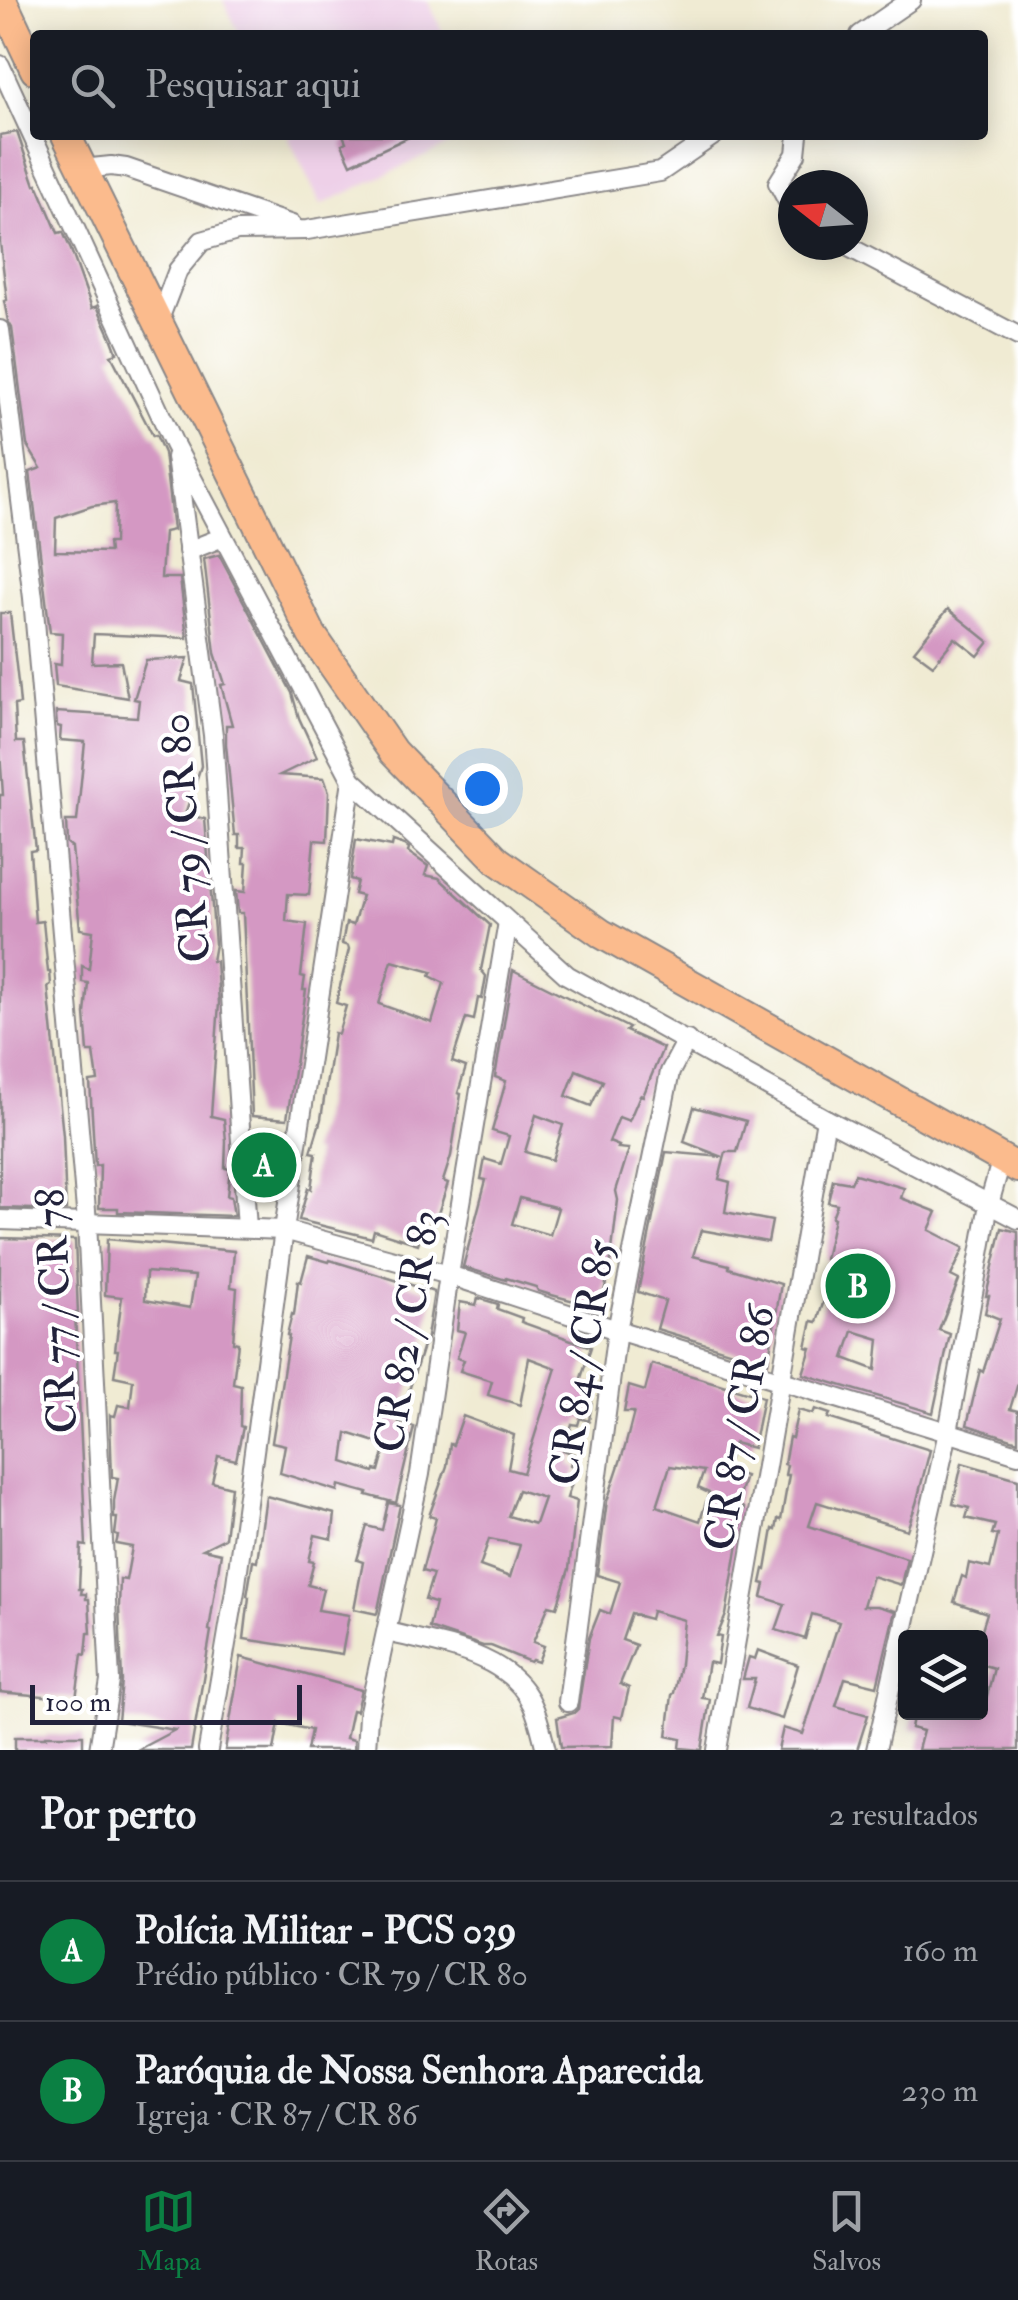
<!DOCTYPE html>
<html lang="pt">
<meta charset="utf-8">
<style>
:root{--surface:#171b24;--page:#242831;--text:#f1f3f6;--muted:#9ea1a6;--line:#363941;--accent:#0b8043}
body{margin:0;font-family:"IM FELL Double Pica",serif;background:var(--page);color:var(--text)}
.controls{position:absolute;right:30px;bottom:30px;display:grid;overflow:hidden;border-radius:10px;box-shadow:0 5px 25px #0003}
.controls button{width:90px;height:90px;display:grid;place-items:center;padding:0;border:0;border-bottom:2px solid var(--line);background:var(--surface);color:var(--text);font:50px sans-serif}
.compass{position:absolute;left:778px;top:170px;width:90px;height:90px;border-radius:50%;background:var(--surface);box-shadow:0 5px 25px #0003;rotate:287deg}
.scale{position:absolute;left:30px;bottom:25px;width:272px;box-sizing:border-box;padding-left:10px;border:5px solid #22223b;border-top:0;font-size:28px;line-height:35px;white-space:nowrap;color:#22223b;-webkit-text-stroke:8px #fff;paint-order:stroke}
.you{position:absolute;left:482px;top:788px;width:35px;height:35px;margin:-25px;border:8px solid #fff;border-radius:50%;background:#1a73e8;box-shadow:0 0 0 15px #1a73e833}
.badge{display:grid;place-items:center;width:65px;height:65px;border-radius:50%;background:var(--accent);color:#fff;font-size:32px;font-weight:700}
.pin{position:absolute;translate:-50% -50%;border:5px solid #fff;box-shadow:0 2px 10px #0006}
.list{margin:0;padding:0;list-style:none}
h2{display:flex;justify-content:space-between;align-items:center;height:130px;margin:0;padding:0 40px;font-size:42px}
h2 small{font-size:32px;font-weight:400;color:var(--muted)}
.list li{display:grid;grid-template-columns:65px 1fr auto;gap:30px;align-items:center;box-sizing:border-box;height:140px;padding:0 40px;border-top:2px solid var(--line)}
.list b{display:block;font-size:38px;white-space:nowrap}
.list p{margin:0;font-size:32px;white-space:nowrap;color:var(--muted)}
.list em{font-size:32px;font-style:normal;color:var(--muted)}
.icon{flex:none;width:55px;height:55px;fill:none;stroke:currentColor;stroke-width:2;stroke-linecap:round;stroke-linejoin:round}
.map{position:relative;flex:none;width:1018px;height:1750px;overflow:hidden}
.search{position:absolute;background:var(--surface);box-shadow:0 5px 25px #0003;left:30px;right:30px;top:30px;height:110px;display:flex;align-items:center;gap:25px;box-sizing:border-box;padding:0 35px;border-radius:10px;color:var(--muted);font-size:38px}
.sheet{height:410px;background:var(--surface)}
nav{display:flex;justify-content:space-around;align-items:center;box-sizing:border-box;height:140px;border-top:2px solid var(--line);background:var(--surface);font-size:28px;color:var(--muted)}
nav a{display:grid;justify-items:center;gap:5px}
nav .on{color:var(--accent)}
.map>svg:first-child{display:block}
</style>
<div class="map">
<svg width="1018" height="1750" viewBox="0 0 1018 1750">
<rect width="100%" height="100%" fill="#fff"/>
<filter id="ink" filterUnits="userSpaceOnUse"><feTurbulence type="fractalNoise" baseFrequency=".01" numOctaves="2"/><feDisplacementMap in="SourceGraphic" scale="20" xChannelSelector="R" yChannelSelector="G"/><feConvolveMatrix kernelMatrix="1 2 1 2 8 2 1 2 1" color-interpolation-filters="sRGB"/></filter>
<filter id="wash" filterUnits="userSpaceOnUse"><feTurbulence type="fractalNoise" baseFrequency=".0048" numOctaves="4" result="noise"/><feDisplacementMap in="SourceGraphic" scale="40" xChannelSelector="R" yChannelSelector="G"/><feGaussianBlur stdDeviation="2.25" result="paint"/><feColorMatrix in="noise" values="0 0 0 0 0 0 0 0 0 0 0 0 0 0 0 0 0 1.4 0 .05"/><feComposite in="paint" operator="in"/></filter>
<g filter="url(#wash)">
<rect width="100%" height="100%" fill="#f0ebd3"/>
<!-- built -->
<g fill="#eed0e8">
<polygon points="223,0 427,0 444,35 240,35"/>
<polygon points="287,135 470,135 321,205"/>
</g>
<g id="blocks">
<!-- building -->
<g fill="#d498c3" fill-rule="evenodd">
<path d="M17,132L35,185L37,184L58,233L63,232L71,250L92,308L97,306L111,337L117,353L111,355L151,432L153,436L156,435L164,453L173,530L164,532L161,578H180L187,638L94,634L92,663L121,662L128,698L56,686L54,664L61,665L62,633L50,632L30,472L41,468L27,445L12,328L8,321L4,301L7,300L0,243V135ZM115,503L114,543H108L109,552L55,551L56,518L92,506Z"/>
<polygon points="343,135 413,135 351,164 342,144 346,142"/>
<polygon points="219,555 292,693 299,718 317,757 280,775 324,778 329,792 327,841 314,840 309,895 288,894 286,921 307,924 301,976 305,977 303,990 306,990 287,1119 252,1116 243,913 238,913 236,891 245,892 247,863 244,863 245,848 239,848 239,835 235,835 226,744 226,725 232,725 221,685 225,684 215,653 204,559"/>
<polygon points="948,609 989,642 978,656 955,638 933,665 914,651"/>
<polygon points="0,613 10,613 18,683 20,704 14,705 16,742 24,742 36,850 30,851 35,922 43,921 48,972 50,972 51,985 48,986 63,1136 66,1210 0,1208 0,795 3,795 0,752"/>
<polygon points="188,658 181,681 193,684 201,766 185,814 205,819 215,944 212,961 216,961 219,1003 211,1116 224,1119 226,1141 225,1168 230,1169 227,1196 231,1197 234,1216 118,1212 118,1208 99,1208 100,1165 95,1166 90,1082 98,1081 94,1052 88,1052 85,1014 88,983 82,982 82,966 89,969 93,931 80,929 72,848 67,844 66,821 77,821 85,742 60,740 61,727 57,726 56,715 56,712 137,717 139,700 134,699 146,660"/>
<path d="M356,839L392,846L393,841L405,845L409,848L408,852L428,866L425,875L439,878L490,925L481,970L486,976L482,999L478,998L474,1020L466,1018L452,1062L466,1067L458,1093L461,1094L451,1156L443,1181L448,1183L434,1226L424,1224L418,1244L374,1230L372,1238L299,1220L308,1188L311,1189L316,1153L311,1152L321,1119L334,1033L338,1034L346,1006L336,1003L349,949L348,946L342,944L346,923L353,925L362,896L354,894L357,881L350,879ZM392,961L432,972L430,976L444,983L432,1023L379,1004Z"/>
<path d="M513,970L629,1028L626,1031L663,1048L643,1096L640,1095L629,1121L619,1117L609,1142L619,1146L618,1148L629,1149L616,1191L618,1200L610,1267L600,1308L548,1294L538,1291L536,1287L506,1278V1280L463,1267L486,1180L481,1179L485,1159L501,1164L509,1136L492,1131L506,1081L495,1077ZM576,1070L603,1081L591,1106L566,1096ZM536,1115L563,1125L552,1160L525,1152ZM520,1198L558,1208L550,1235L512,1224Z"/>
<polygon points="694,1107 746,1121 737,1152 726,1152 719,1179 730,1182 725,1212 772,1221 768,1242 701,1230 693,1256 729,1265 729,1268 781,1284 768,1363 657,1329 665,1301 638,1292 666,1152 723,1157 684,1142"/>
<path d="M855,1174L904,1188L901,1198L937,1212L929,1230L964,1248L951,1276L959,1280L939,1330L950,1334L933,1413L803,1374L811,1348L806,1347L812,1321L817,1322L826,1294L821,1293L831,1261L825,1259L834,1218L832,1217L837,1204L828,1202L833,1180L851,1183ZM853,1331L879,1339L876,1370L844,1358Z"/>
<polygon points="1002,1228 1018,1232 1018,1383 1010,1409 1018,1411 1018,1441 967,1425 980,1370 983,1372 1000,1319 985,1313 989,1296 986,1296"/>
<polygon points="0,1238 75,1240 78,1314 75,1313 86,1546 81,1545 79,1589 82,1589 81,1594 86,1594 86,1599 89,1599 91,1633 88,1633 86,1655 82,1654 76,1699 0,1692"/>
<path d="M107,1239L234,1251L231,1287L237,1288L233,1342L238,1343L233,1383L241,1385L240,1426L243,1427L236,1460L218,1456L212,1482L231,1487L225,1538L203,1549L221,1553L209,1630L211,1631L191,1750H137L175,1730L118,1721L122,1681L119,1607L120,1579L126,1580L132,1547L116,1544L118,1536L115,1535L117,1518H114V1501L118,1478L112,1477L110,1421V1415L115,1416L118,1405L130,1407L133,1380L114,1376L118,1350H115L122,1297L105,1295ZM146,1272L195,1276L190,1308L145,1300Z"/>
<path d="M308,1256L329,1262L330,1260L434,1292L426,1343L423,1346L399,1422L414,1427L396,1503L367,1495L368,1493L339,1485L338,1491L280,1473L285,1445L272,1442L289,1336L287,1335L292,1314L294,1315L298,1281L301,1282ZM347,1433L386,1445L379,1471L375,1470L374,1472L343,1462Z"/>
<path d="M478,1298L498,1304L497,1309L522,1318L521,1322L591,1347L580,1381L594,1386L589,1421L580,1418L578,1425L572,1424L563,1450L574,1454L570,1465L577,1467L567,1498L577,1501L569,1569L557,1607L549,1605L533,1642L544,1646L538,1662L532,1660L530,1662L491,1646H483L429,1628L435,1603L425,1600L433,1574L422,1571L436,1518L429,1516L447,1466L450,1444L453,1445L463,1416L514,1435L508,1469L523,1473L556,1368L529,1358L520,1405L488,1395L492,1381L460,1371L464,1360L457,1358L465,1332L457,1330L460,1302L476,1305ZM518,1490L544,1498L535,1524L508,1516ZM489,1539L520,1545L510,1577L480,1566Z"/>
<path d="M652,1364L763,1397L753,1448L734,1443L725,1470L745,1476L736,1505L744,1508L726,1615L717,1636L721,1637L717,1664L708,1662L702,1698L710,1699L702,1750L680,1748L681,1739L667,1736L672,1695L674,1693L680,1664L684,1620L652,1611L650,1619L631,1614L622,1640L636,1645L620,1684L629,1688L622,1718L614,1716L612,1746L561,1747L557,1718L574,1713L578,1709L589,1638L600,1610L610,1614L620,1582L597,1575L607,1501L625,1447L634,1412H624L629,1386L645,1391ZM670,1466L704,1471L698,1488L709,1493L700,1521L657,1506Z"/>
<polygon points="815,1409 830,1414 828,1418 930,1450 916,1504 907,1530 817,1502 809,1526 907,1558 901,1585 872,1576 863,1606 877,1606 895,1611 877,1686 845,1678 836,1706 868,1715 857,1750 778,1750 783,1728 803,1734 839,1622 812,1614 805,1639 776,1630 785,1604 762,1597 765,1584 761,1583 764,1569 766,1570 773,1529 776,1530 778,1519 781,1520 789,1475 785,1475 787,1465 784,1464 789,1437 792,1438 798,1410 813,1414"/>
<polygon points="962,1463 1018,1479 1018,1750 918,1750 923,1731 911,1728 914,1712 983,1712 994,1668 980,1664 980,1636 987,1613 954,1602 962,1576 966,1578 969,1563 990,1568 998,1535 992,1534 995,1525 966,1518 969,1508 953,1504"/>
<polygon points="266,1496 335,1514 332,1539 315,1535 309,1561 314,1562 308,1585 323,1589 318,1610 349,1615 342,1654 244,1639 249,1597 247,1596 253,1560 257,1561"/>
<polygon points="388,1503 400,1505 377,1614 354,1609 363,1562 357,1560 367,1526 382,1530"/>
<polygon points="758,1650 798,1665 782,1719 747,1708 755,1679 743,1679 749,1657 755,1659"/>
<polygon points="241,1657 361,1690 356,1711 352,1710 346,1738 354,1740 354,1750 307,1750 311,1730 279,1723 274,1750 225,1750"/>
<polygon points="46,1735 83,1735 83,1750 15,1750 15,1737 46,1737"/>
</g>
</g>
</g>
<g filter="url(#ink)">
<use href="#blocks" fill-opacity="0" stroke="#898687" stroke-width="2.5"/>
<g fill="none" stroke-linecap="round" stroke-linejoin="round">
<!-- street casing -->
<g stroke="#898687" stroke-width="22">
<g id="street">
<polyline points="860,35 911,0"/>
<polyline points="0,65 174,444 352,780 567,975 826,1119 1018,1219"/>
<polyline points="82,169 111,166 126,168 292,225"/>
<polyline points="793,211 778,183 796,154 798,135"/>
<polyline points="845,245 1018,336"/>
<polyline points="158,322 178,270 202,241 237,231 307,230 660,172 714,135"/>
<polyline points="0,330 33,598 87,1222 110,1681 99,1750"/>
<polyline points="176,457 213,735 247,1228"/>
<polyline points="188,551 223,537"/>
<polyline points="0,1220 284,1230 449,1275 617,1330 1018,1454"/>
<path d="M388,1632C437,1645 508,1652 532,1704C539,1718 542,1735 546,1750"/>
<polyline points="568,1702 617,1330 670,1072 687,1040"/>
<polyline points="208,1750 235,1591 284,1230 352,780"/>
<polyline points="366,1750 368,1716 420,1474 449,1275 508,922"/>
<polyline points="717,1750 826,1119"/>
<polyline points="876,1750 948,1432 989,1204 1002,1158"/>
</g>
</g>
<!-- primary casing -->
<g stroke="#898687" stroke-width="32">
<g id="primary">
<polyline points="2,0 35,70"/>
<polyline points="66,135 312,635 393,752 498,861 602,934 1018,1168"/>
</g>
</g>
<!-- street -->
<use href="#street" stroke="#fff" stroke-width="18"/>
<!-- primary -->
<use href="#primary" stroke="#fbbb8d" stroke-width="28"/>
</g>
</g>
<g text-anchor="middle" stroke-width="8" stroke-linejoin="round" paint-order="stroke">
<!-- street labels -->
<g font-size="42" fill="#22223b" stroke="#fff">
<text transform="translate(184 838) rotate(-95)" y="15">CR 79 / CR 80</text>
<text transform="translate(55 1311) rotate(-93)" y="15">CR 77 / CR 78</text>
<text transform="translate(406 1331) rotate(-81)" y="15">CR 82 / CR 83</text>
<text transform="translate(581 1362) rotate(-81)" y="15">CR 84 / CR 85</text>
<text transform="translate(738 1428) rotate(-80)" y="15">CR 87 / CR 86</text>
</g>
</g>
</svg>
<div class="controls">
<button><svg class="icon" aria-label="layers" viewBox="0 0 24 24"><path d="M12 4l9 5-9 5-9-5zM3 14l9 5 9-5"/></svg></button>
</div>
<svg class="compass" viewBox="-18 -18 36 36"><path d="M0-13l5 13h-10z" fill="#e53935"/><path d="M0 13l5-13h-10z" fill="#9ea1a6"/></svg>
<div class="scale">100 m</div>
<div class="you"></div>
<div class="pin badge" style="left:264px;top:1165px">A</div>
<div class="pin badge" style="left:858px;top:1286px">B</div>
<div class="search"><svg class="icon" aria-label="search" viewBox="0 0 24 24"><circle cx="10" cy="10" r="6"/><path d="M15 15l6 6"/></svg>Pesquisar aqui</div>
</div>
<section class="sheet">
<h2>Por perto<small>2 resultados</small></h2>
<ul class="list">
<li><span class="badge">A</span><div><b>Polícia Militar - PCS 039</b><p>Prédio público · CR 79 / CR 80</p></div><em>160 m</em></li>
<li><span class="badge">B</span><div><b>Paróquia de Nossa Senhora Aparecida</b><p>Igreja · CR 87 / CR 86</p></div><em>230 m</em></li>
</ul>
</section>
<nav>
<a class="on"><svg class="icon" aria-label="map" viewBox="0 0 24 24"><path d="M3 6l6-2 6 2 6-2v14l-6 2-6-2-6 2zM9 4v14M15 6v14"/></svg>Mapa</a>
<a><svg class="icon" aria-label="directions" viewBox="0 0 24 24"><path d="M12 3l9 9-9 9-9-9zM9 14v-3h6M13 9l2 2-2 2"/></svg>Rotas</a>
<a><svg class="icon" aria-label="saved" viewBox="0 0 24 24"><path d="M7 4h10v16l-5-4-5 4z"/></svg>Salvos</a>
</nav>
